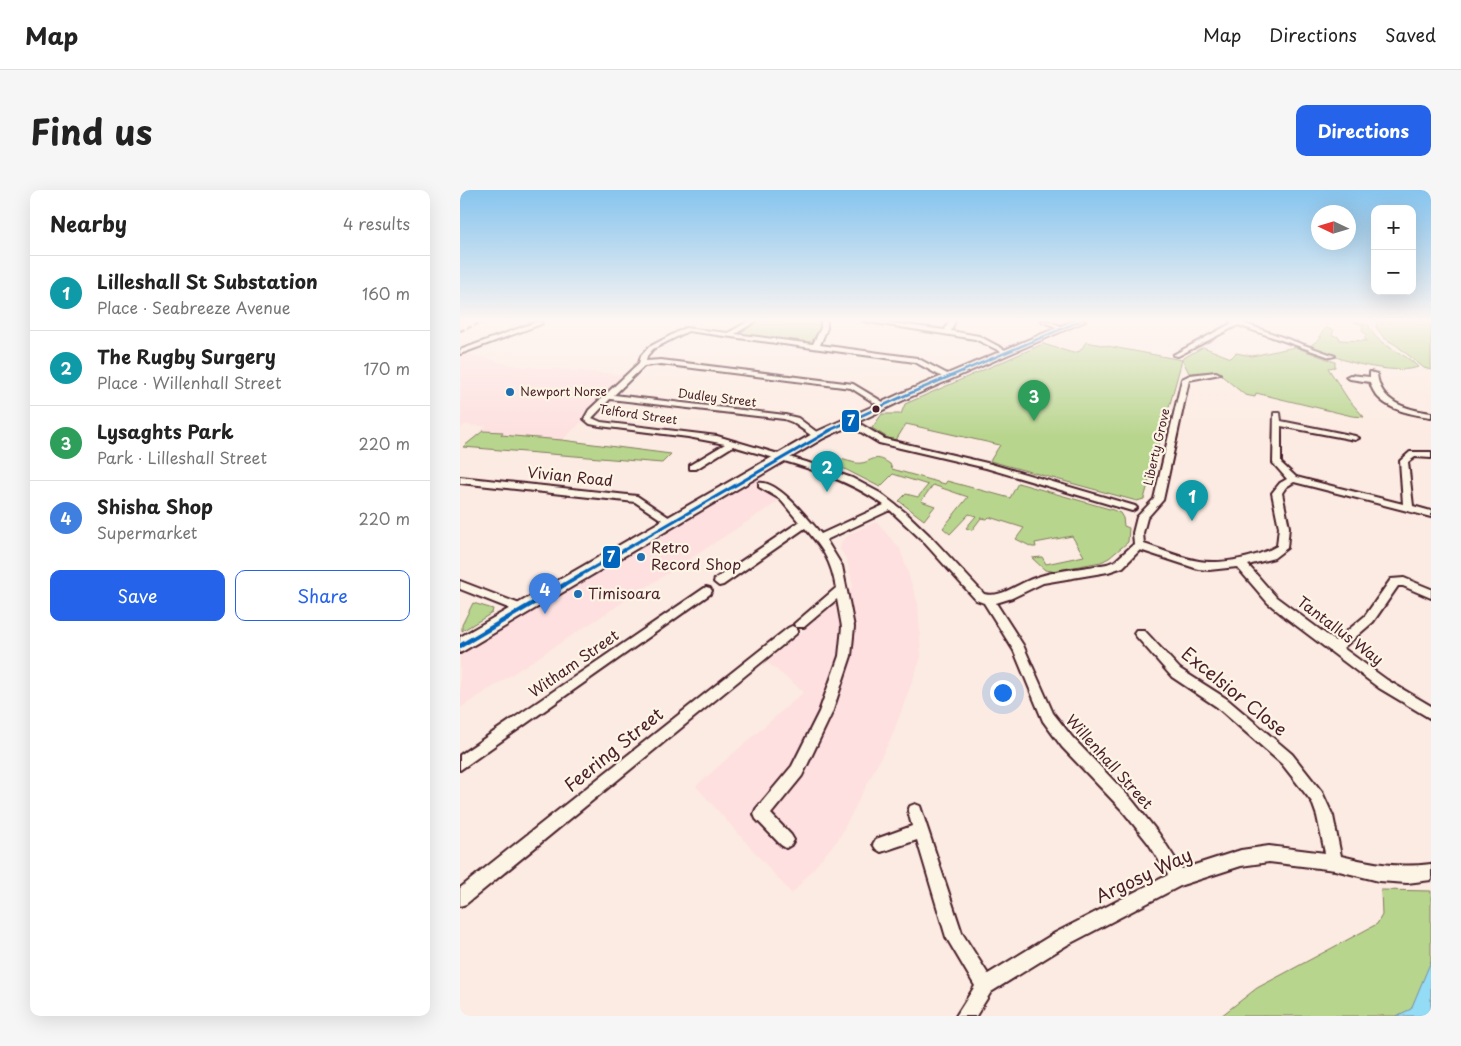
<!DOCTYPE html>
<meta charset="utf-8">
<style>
:root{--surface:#fff;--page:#f6f6f6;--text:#222;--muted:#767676;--line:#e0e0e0;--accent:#2563eb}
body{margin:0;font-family:"Playpen Sans",sans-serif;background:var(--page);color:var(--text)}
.controls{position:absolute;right:15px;top:15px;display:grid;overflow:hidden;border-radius:10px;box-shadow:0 5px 20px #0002}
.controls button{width:45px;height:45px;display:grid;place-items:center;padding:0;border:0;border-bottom:1px solid var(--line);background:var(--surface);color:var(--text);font:25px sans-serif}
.compass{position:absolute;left:851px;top:15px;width:45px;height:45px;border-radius:50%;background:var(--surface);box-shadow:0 5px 20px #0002;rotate:274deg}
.you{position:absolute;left:542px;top:502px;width:18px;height:18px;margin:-12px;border:4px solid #fff;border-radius:50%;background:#1a73e8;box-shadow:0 0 0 8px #1a73e833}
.badge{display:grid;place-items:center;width:32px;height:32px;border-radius:50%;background:var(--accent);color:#fff;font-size:16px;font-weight:700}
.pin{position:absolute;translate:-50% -41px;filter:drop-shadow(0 1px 2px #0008)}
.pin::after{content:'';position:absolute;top:26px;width:18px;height:15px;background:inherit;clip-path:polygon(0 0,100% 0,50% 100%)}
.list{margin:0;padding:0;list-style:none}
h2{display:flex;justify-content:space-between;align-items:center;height:65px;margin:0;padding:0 20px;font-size:21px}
h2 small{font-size:16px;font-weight:400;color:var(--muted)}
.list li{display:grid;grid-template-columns:32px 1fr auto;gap:15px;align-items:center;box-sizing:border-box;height:75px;padding:0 20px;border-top:1px solid var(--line)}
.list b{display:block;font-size:19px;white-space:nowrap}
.list p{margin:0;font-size:16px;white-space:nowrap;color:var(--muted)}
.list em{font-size:16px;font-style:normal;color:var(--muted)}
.actions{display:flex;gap:10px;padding:15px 20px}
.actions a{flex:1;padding:11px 0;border:1px solid var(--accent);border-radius:10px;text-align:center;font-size:18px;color:var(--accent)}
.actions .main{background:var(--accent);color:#fff}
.map{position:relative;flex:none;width:971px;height:826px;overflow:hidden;border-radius:10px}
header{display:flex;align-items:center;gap:30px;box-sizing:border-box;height:70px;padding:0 25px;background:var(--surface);border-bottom:1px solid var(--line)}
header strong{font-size:24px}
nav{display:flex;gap:28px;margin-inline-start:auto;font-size:18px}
.intro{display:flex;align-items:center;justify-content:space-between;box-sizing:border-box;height:120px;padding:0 30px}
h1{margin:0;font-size:35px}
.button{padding:12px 22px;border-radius:10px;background:var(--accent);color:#fff;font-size:18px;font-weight:700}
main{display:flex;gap:30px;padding:0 30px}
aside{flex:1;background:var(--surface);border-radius:10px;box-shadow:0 5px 20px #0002}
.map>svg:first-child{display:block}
</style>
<header>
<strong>Map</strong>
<nav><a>Map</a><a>Directions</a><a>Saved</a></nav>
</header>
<div class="intro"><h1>Find us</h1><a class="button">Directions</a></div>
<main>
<aside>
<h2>Nearby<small>4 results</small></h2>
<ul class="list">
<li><span class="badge" style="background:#0f9aa8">1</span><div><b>Lilleshall St Substation</b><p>Place · Seabreeze Avenue</p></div><em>160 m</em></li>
<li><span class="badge" style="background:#0f9aa8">2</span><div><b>The Rugby Surgery</b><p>Place · Willenhall Street</p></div><em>170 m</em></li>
<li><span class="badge" style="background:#2e9e5b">3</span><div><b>Lysaghts Park</b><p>Park · Lilleshall Street</p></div><em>220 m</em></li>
<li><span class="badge" style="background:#3f7fe0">4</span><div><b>Shisha Shop</b><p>Supermarket</p></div><em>220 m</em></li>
</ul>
<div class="actions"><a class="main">Save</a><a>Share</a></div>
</aside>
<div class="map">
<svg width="971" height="826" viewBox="0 0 971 826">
<rect width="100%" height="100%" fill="#fcebe2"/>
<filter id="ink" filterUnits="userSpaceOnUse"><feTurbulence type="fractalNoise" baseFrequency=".02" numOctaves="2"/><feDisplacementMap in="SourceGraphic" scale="10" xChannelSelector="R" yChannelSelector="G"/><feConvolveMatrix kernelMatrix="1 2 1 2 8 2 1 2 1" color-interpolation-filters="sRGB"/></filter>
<g filter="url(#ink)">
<!-- built -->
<g fill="#fde0df">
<polygon points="1,162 56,176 172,185 102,250 40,245 43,242 21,241 26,236 5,235 0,238"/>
<polygon points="296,286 328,305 0,518 0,462"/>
<polygon points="416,332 440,359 458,414 461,467 432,546 379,648 332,704 236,596 344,502 307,472 393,397 387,370 380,359 382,351 390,344"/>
</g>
<!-- green -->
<g fill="#b8d58e" stroke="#817a5c">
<polygon points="300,131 361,131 361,139 351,154 282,144 281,142"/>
<path d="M891,131L909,135C914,155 944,161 958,177C938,184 896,175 876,167C867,164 859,159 850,156L862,147L859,146L866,138L874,140L872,145L879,147L880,150L907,151L904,147L907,145L902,141L903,135Z"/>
<polygon points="917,131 971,131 971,180 964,178 936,155 924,148 916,137"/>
<polygon points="626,152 722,170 684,309 677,311 530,271 540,255 446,234 436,250 428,248 412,238 422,224 441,224 445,214 583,154 613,163 620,161"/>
<polygon points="743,157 771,168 776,163 792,166 835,157 875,172 875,177 868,178 888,209 904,227 892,226 796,203 795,207 785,205 756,181 729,183 722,169"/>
<polygon points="23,241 43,242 41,245 102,250 211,264 202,273 3,257"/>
<path d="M365,264C375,267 386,271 396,273C411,275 412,261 430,274L432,279L485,294L487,291L550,308L558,293L653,320L660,323L663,328L664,336L669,338L668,352L649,368L641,372L592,381L585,380L572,368L582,367L586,374L624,366L612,346L575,353L576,357H572L556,349L564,338L529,327L527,329L521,328L512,340L506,338L516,326L509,324L490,344L483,338L508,307L473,295L461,311L475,316L464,330L439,311L446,304L458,307L468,295L433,284L420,297L365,269Z"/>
<polygon points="13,413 33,419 32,423 2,441 2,435"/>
<polygon points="921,700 971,701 971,826 761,826 797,798 917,734 922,725"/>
</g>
<!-- water -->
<polygon fill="#94dbf6" stroke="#7690a5" points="971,771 971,826 936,826 951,819"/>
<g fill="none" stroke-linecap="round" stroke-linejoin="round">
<!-- street casing -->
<g stroke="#4a1f2b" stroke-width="4">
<g id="street">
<polygon points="79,131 82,133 81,134 0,164 0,160"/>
<path d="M289,131H296L275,144L353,154L361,138V131H367V138L360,155L457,168L493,187L486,189L455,172L228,141L193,159L187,166L186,171L201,170L393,194L428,215L421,217L391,198L201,174L184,176L154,205L325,225L338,228L362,246L358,248H355L332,232L324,229L150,209L132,228L141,232L257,246L346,272L392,288L420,303L446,323L469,345L524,404C540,408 553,397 567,391C591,380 621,379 647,374L655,371L674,354L673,343L677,327L694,309L722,189L730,185L756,182L760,184L729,190L703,310L687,328L683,343L684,354C702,360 721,368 739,371C762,375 798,367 817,356L819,337L812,303L820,293L827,289L813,273L814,223H820L821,231L895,246L899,248L895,250L821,236V273L836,287L943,314L940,271L950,262H971V268L955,267L948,272L953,316L971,321V327L834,292L826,297L822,303L829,337L827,358L814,368L788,375L816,407L875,451L905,426L931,389L944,388L971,399V408L943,396H938L913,432L883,458L927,490L971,516V529L919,498L825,427L808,413L777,377L749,380L738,379L680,360L663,377L648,382L583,393L552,408L536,413L563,455L593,523L612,547L672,610L699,644L722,679L781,660L809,656L865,663L857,626L852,612L822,574L757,517L712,487L676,446L674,443L676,440H684L720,479L767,509L832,564L862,602L873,626L881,666C914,674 938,678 971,674V690L947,693L919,691L875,680L809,672L781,676L722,695L607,755L531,802L516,826H496L515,796L486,747L457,650L421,662L416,659L413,654L416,649L452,636L448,621L450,616L455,614L460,616L502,743L528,784L595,743L708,685L689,654L662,620L602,557L583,531L554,461L524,413L516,410L462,350L430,320L366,350L382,376L394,437L391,466L372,523L342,586L311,624L331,645L334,650L331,655L326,658L321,655L296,629L294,624L296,619L332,576L359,522L379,466L382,437L377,409L344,437H336L334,434L376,398C371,370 363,359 345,338L263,395L259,396L254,392L255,389L339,332L320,309L299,297V293C318,290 350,331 361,344L424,315C379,283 325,272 273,256L236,279H230V275L265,254L228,247L140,236L130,234L124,229L129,220L179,173L181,166L189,157L225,138L268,143Z"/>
<polygon points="403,131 416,131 485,140 489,131 495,131 491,141 519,146 549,162 544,163 515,149"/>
<polygon points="581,131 588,131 606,138 601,139"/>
<polygon points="769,131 784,131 783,133 875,166 870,167 778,135 718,166 713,165 772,133"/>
<path d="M910,182L917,184C920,213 946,219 971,223V227C948,224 916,218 910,192L890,189L886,187L890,185L910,187Z"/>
<polygon points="386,229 392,229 425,249 531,274 675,316 677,318 672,321 526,278 419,253 386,233"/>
<polygon points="0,287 177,306 216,332 211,335 208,334 175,312 0,293"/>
<polygon points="0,391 65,416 67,419 65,422 61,423 0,399"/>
<polygon points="246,397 250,398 252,401 250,404 0,580 0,565"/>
<polygon points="332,436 336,438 338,441 336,444 6,714 0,716 0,698 328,438"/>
</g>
</g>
<!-- secondary casing -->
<g stroke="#4a1f2b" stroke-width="4">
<polygon id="secondary" points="613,131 625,131 450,207 362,249 0,463 0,447 354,243 442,203"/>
</g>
<!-- street -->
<use href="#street" fill="#fcf5e5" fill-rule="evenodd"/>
<!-- secondary -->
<use href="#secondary" fill="#fcf5e5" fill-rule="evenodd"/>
<!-- rail -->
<polyline stroke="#4a1f2b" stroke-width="2.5" stroke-dasharray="5 2.5" stroke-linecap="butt" points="0,141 25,131"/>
<!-- bus-1-far2 casing -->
<g stroke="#fcf5e5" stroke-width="5">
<polyline id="bus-1-far2" points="368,241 446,205 620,131"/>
</g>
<!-- bus-1-far1 casing -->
<g stroke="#fcf5e5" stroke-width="6">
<polyline id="bus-1-far1" points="119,386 371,240"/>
</g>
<!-- bus-1 casing -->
<g stroke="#fcf5e5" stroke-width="8">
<polyline id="bus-1" points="0,456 121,385"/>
</g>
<!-- bus-1-far2 -->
<use href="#bus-1-far2" stroke="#0065bd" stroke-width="2.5"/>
<!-- bus-1-far1 -->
<use href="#bus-1-far1" stroke="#0065bd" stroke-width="3"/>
<!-- bus-1 -->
<use href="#bus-1" stroke="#0065bd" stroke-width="4.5"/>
</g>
</g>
<!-- sky -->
<linearGradient id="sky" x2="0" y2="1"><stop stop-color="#86c4ee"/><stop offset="0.53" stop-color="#fef6f2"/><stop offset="1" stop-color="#fef6f2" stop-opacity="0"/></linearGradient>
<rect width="971" height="246" fill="url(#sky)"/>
<!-- markers -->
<g fill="#1f6fb2" stroke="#fcf5e5" stroke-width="2">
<circle cx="50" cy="202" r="5"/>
<circle cx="181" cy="367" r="5"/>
<circle cx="118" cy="404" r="5"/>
</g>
<circle fill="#4a1f2b" stroke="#fcf5e5" stroke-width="2" cx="416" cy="219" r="4.5"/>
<g text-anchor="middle" stroke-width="4.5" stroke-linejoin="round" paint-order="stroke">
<!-- far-poi labels -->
<g font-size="12" fill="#4a1f2b" stroke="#fcf5e5" text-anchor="start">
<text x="60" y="206">Newport Norse</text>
</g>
<!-- far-street labels -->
<g font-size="12" fill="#4a1f2b" stroke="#fcf5e5">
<text transform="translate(257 208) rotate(7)" y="4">Dudley Street</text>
<text transform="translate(178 225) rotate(8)" y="4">Telford Street</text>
<text transform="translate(697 257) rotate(-77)" y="4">Liberty Grove</text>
</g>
<!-- street labels -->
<g font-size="15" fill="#4a1f2b" stroke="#fcf5e5">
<text transform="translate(110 287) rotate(6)" y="5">Vivian Road</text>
<text transform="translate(880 441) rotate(37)" y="5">Tantallus Way</text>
<text transform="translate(114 474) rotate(-35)" y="5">Witham Street</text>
<text transform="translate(649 572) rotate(48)" y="5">Willenhall Street</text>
</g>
<!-- poi labels -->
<g font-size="15" fill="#4a1f2b" stroke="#fcf5e5" text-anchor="start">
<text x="191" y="363">Retro<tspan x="191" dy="17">Record Shop</tspan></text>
<text x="128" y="409">Timisoara</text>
</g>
<!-- near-street labels -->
<g font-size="18" fill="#4a1f2b" stroke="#fcf5e5">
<text transform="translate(774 502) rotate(39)" y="6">Excelsior Close</text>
<text transform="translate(154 560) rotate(-39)" y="6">Feering Street</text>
<text transform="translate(684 686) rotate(-25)" y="6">Argosy Way</text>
</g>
</g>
<g stroke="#fcf5e5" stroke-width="2">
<rect x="381" y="219" width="19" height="24" rx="5" fill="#0065bd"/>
<rect x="142" y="355" width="19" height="24" rx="5" fill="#0065bd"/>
</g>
<g font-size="14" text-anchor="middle" font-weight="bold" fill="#fff">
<text x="391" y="236">7</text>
<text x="151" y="372">7</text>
</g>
</svg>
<div class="controls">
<button>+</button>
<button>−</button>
</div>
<svg class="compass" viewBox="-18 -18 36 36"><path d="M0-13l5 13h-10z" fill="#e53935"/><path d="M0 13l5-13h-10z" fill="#767676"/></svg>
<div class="you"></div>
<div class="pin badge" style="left:732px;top:331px;background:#0f9aa8">1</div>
<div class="pin badge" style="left:367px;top:302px;background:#0f9aa8">2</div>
<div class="pin badge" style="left:574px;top:231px;background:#2e9e5b">3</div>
<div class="pin badge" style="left:85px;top:424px;background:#3f7fe0">4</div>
</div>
</main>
